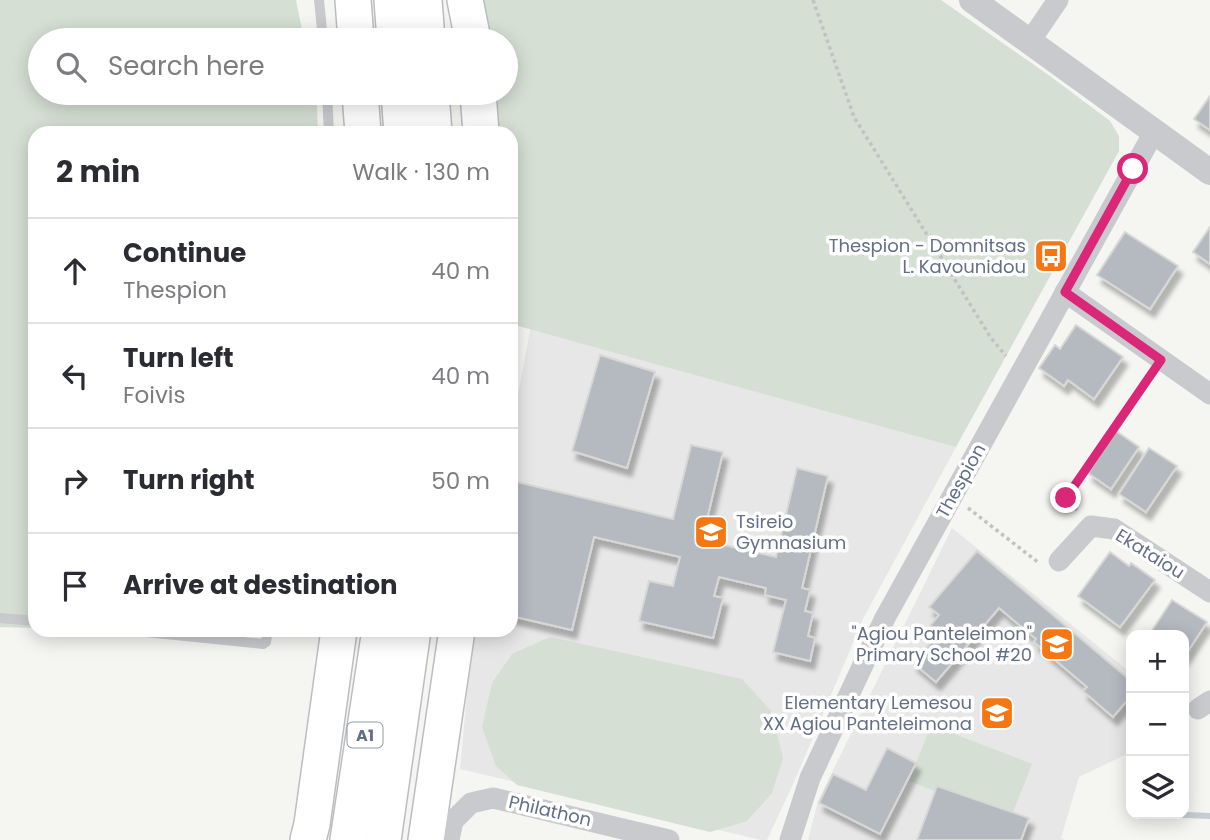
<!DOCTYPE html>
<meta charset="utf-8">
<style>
:root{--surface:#fff;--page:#f2f2f3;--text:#2b2b33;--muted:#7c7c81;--line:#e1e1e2}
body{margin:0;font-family:Poppins,sans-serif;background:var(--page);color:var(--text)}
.controls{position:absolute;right:21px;bottom:21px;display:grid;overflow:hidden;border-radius:14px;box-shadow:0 4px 18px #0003}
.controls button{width:63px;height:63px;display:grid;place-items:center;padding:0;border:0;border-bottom:2px solid var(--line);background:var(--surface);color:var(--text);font:35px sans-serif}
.stop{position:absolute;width:21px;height:21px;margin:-16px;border:5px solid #db2777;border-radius:50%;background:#fff}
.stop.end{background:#db2777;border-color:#fff;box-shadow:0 2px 7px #0008}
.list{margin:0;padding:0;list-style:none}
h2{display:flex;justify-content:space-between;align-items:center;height:91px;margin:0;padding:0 28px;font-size:30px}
h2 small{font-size:23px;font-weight:400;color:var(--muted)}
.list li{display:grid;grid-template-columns:46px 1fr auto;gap:21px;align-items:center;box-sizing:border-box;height:105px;padding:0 28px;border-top:2px solid var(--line)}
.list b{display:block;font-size:26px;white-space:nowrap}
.list p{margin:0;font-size:23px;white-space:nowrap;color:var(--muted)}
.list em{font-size:23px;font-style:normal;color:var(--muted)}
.icon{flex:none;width:38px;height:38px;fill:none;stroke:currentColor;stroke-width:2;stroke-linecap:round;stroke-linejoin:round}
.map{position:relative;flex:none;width:1210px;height:840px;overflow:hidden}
.search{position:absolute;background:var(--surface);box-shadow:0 4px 18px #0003;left:28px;top:28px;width:490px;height:77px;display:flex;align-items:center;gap:18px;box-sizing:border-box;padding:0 24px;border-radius:38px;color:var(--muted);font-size:26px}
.panel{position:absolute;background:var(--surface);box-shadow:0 4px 18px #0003;left:28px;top:126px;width:490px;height:511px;border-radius:21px}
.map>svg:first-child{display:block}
</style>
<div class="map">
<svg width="1210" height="840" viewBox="0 0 1210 840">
<defs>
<filter id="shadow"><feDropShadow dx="4.5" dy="8" stdDeviation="2" flood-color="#0004"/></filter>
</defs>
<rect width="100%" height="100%" fill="#f5f6f2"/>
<!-- built -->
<g fill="#e6e7e6">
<polygon points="531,325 956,447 864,617 794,782 767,840 761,840 460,769 473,630 511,630 511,432"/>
<polygon points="952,528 1131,673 1131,752 1079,777 1061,838 1065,840 808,840 818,801"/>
</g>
<!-- green -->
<g fill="#d5dfd3">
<polygon points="0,0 296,0 304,40 40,40 40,93 314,93 317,107 318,133 35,133 35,628 0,627"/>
<polygon points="484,0 941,0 1050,76 1110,121 1119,136 1119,151 956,447 511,324 511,133 491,133 489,93 506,93 506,40 486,40"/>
<polygon points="550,637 742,679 771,711 783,758 772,793 747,821 710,832 517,785 496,766 482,727 492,683 512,654"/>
<polygon points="931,725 1032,764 1010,820 909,781"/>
</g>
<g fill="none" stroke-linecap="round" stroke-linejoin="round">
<!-- stream -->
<polyline stroke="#c6ced5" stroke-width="6" points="1164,814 1210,816"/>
</g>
<!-- building -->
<g fill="#b5bac1" stroke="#d7d8d5" stroke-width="2" filter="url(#shadow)">
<polygon points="1210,96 1210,130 1194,119"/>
<polygon points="1210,227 1210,264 1193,252"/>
<polygon points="1125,232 1178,266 1150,309 1097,275"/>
<polygon points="1076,325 1123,357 1094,399 1068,380 1064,386 1039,368 1055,345 1060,349"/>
<polygon points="600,355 655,372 627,468 572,451"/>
<polygon points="1116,431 1139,447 1111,489 1088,473"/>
<polygon points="691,445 723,452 702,540 776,557 797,468 828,476 802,588 810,590 805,611 813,613 808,636 815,638 810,661 773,652 786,600 765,595 766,588 719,577 714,596 723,598 713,638 639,621 649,581 673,586 680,557 594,537 572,630 511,616 511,508 517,482 673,519"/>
<polygon points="1149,448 1177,466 1146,512 1119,494"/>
<polygon points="977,551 1131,681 1131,696 1113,717 1083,691 1087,687 1034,642 1036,639 999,608 936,682 913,663 933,640 925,632 939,615 929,607"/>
<polygon points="1110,552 1129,566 1131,563 1155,580 1120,627 1078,596"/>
<polygon points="1172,600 1207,622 1184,657 1184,635 1149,635"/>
<polygon points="887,748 916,763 880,834 819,803 833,774 866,790"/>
<polygon points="937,786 1029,818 1021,840 917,840"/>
</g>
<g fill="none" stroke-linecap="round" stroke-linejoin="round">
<!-- trunk casing -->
<g stroke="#bbbdc0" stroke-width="38">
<g id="trunk">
<polyline points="353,0 356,40"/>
<polyline points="392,0 395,40"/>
<polyline points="424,0 427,40"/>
<polyline points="465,0 473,40"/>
<polyline points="360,93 363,133"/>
<polyline points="399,93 402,133"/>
<polyline points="431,93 434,133"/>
<polyline points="478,93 481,133"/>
<polyline points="308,840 312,824 339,630"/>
<polyline points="348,840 380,630"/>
<polyline points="383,840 413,630"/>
<polyline points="426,840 457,630"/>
</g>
</g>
<!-- path -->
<g stroke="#c0c2c4" stroke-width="3.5" stroke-dasharray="3.5 3.5" stroke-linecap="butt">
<polyline points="813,0 854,117 991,338 1006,356"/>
<polyline points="968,508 1039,563"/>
<polyline points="1077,510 1066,498 1150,376"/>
</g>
<!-- service -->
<g stroke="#c8cace" stroke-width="10">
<polyline points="319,0 323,40"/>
<polyline points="327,93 329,133"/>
<polyline points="0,618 35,621"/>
<polyline points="126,630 263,644 266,642 268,630"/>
</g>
<!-- minor -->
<g stroke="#c8cace" stroke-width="21">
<polyline points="1030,41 1058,0"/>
<polyline points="1065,292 1210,394"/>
<polyline points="1059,561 1091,526 1114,529 1210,592"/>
<polyline points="1198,709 1210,701"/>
<polyline points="449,840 453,821 471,803 493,798 669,840"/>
<polyline points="790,840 810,778 885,618 1154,132"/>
</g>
<!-- tertiary -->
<polyline stroke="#c8cace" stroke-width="26" points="972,0 1210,172"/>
<!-- trunk -->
<use href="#trunk" stroke="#fff" stroke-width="35"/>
</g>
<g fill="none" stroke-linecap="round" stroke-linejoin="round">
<!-- route -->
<polyline stroke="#db2777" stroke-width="9" points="1066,498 1161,360 1065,292 1133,169"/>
</g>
<!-- icons -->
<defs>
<g id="bus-square" transform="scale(1.75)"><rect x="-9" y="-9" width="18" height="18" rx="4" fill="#f47714" stroke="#fff"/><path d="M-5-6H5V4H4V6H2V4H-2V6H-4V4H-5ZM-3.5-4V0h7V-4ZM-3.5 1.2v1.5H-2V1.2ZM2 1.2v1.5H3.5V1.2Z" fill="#fff"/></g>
<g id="school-square" transform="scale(1.75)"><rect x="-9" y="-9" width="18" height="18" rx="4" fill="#f47714" stroke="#fff"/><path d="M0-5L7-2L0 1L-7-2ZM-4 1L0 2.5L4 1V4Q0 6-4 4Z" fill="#fff"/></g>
</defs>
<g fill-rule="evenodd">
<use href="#bus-square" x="1051" y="256"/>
<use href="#school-square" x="711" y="532"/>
<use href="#school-square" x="1057" y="644"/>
<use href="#school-square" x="997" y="713"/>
</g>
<g text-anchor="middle" stroke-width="7" stroke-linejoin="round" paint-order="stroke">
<!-- shield labels -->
<rect fill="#fff" stroke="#919aaa" stroke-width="2" x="347.5" y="722.5" width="35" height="25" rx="5"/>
<g font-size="16" font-weight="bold" fill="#626f86">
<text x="365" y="741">A1</text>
</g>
<!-- poi labels -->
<g font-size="18" fill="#626f86" stroke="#fff" text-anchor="end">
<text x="1026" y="252">Thespion - Domnitsas<tspan x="1026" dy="21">L. Kavounidou</tspan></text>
<text x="736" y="528" text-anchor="start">Tsireio<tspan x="736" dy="21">Gymnasium</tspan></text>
<text x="1032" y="640">"Agiou Panteleimon"<tspan x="1032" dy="21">Primary School #20</tspan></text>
<text x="972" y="709">Elementary Lemesou<tspan x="972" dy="21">XX Agiou Panteleimona</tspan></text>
</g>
<!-- street labels -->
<g font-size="18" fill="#626f86" stroke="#fff">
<text transform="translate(961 481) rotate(-61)" y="6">Thespion</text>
<text transform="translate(1150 554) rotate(32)" y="6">Ekataiou</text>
<text transform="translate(550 811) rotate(13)" y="6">Philathon</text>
</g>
</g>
</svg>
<div class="controls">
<button>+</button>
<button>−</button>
<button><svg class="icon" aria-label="layers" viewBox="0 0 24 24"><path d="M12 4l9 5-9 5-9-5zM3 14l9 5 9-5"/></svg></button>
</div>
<div class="stop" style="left:1133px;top:169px"></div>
<div class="stop end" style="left:1066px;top:498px"></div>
<div class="search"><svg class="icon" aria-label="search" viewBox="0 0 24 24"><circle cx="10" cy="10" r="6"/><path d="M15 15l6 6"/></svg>Search here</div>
<section class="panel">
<h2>2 min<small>Walk · 130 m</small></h2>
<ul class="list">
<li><svg class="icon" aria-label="ahead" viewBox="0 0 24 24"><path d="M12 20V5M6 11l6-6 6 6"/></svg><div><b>Continue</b><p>Thespion</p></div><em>40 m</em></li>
<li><svg class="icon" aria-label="left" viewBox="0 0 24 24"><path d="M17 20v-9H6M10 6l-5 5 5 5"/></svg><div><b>Turn left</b><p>Foivis</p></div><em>40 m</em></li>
<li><svg class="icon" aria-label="right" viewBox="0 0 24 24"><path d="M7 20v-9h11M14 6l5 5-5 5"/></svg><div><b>Turn right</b></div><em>50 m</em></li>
<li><svg class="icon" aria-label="arrive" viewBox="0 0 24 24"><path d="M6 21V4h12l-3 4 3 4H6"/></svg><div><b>Arrive at destination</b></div></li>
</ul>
</section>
</div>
